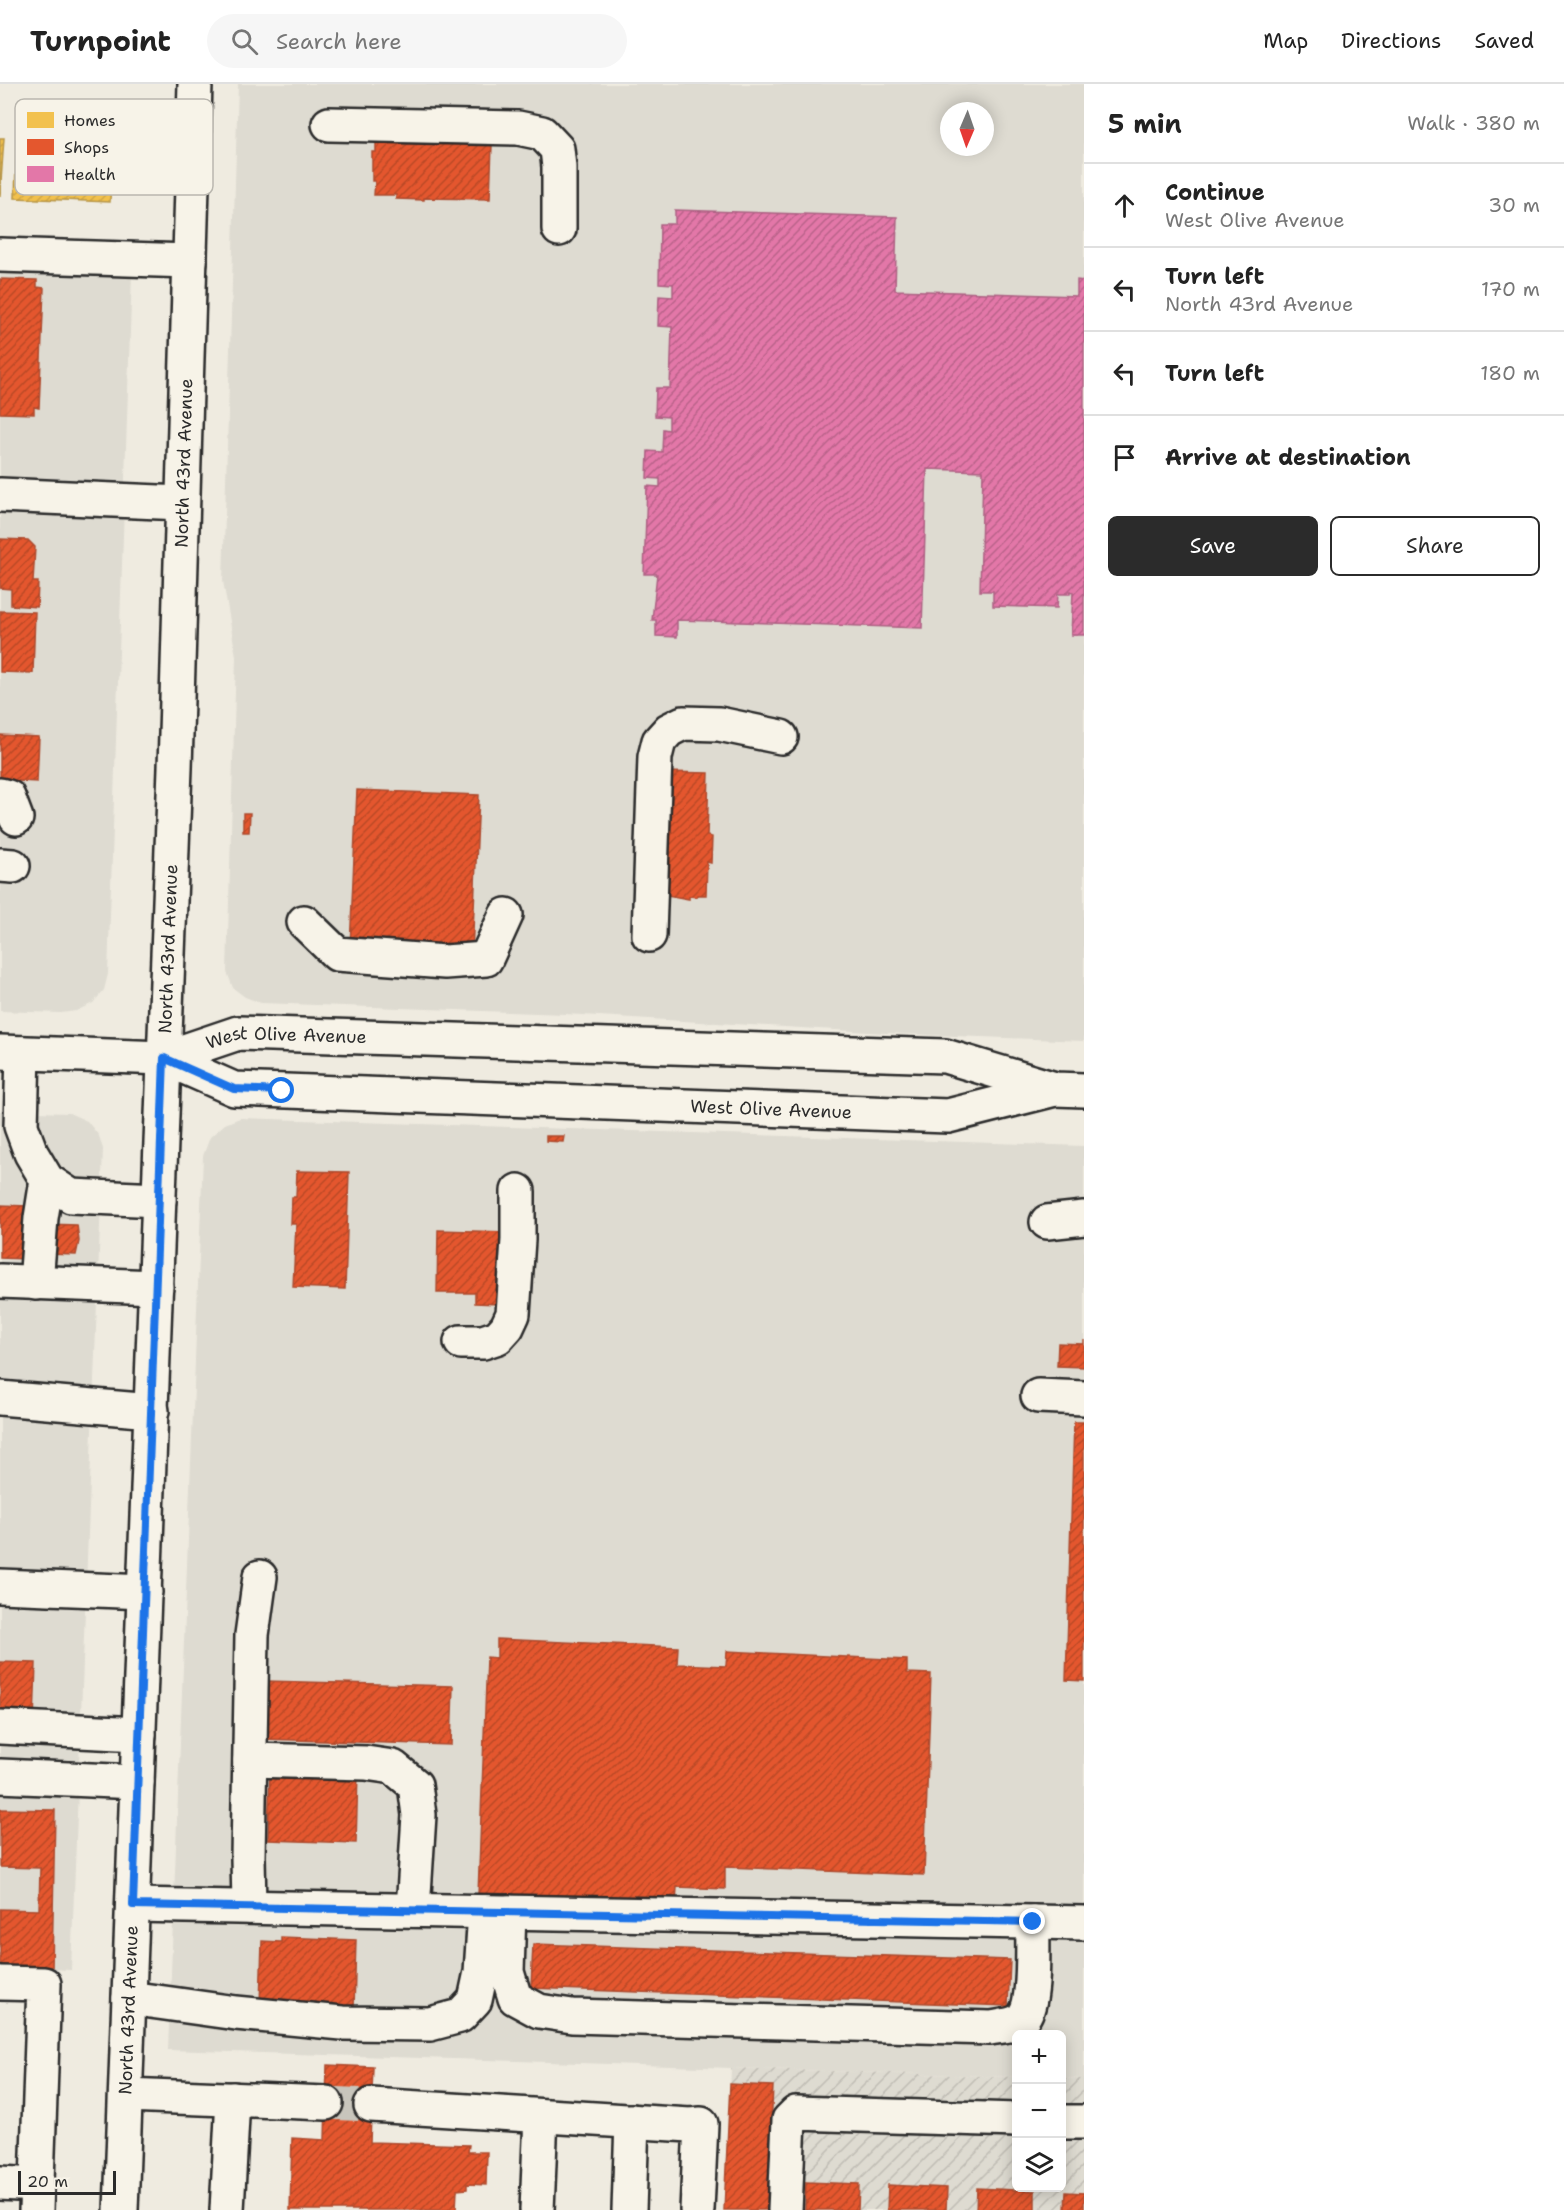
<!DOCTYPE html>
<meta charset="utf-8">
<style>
:root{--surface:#fff;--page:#f6f6f6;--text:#222;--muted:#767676;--line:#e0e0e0;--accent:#2b2b2b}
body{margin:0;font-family:"Shantell Sans",sans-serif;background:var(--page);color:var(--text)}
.controls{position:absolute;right:18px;bottom:18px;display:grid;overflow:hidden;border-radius:9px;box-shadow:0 3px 15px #0003}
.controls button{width:54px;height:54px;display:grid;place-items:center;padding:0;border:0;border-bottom:2px solid var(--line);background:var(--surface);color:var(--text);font:30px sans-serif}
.compass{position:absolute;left:940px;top:18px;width:54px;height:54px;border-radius:50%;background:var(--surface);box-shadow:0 3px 15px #0003;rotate:182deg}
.scale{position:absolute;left:18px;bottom:15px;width:98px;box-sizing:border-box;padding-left:6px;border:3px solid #2b2b2b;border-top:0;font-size:16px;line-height:21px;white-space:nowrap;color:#2b2b2b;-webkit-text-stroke:4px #f7f3e8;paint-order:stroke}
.stop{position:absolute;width:18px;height:18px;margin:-14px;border:4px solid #1a73e8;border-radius:50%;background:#fff}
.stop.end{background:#1a73e8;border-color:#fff;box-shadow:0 2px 6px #0008}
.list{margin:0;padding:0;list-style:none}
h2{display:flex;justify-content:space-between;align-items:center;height:78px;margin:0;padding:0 24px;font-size:26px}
h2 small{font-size:20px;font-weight:400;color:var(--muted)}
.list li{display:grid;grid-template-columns:39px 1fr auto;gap:18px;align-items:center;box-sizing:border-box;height:84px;padding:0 24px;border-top:2px solid var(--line)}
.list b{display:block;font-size:22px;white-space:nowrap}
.list p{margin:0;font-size:20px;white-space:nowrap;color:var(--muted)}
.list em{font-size:20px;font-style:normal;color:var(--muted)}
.actions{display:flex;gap:12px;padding:18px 24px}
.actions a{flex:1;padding:14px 0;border:2px solid var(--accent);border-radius:9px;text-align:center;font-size:21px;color:var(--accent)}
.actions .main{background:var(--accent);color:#fff}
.icon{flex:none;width:33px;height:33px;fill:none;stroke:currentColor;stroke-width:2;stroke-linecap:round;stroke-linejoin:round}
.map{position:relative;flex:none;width:1084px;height:2126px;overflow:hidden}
header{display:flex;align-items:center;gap:36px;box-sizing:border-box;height:84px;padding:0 30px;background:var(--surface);border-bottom:2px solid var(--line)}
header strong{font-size:28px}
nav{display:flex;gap:33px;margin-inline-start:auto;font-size:21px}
.search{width:420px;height:54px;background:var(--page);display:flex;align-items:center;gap:15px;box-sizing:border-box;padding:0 21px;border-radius:33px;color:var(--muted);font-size:22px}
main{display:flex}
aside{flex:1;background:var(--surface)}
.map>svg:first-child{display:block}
</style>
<header>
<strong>Turnpoint</strong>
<div class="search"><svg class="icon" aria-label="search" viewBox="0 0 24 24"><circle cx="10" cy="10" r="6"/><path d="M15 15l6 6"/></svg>Search here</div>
<nav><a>Map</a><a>Directions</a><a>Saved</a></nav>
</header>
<main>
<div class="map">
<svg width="1084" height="2126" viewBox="0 0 1084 2126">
<defs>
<pattern id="industrial-furrows" width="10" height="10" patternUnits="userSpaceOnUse" patternTransform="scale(1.5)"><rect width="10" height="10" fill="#dedbd1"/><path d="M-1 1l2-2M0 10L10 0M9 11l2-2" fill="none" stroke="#bfbcb4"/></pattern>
<pattern id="homes-hatch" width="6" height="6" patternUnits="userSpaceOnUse" patternTransform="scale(1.5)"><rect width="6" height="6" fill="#f2c14e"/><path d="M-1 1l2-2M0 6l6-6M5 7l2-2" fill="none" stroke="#d0a644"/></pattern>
<pattern id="shops-hatch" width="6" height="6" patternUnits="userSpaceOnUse" patternTransform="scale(1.5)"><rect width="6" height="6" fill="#e4572e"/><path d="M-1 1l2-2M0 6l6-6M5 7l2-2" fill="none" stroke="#b94827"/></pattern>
<pattern id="health-hatch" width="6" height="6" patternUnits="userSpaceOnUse" patternTransform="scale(1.5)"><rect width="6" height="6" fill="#e377a8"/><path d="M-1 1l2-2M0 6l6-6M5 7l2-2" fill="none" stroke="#b86289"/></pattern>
</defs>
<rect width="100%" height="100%" fill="#efebe0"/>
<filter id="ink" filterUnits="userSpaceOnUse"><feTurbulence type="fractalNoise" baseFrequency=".0167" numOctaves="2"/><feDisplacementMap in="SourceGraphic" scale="12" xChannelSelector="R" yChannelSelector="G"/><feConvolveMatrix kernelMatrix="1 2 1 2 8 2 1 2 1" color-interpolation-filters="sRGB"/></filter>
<g filter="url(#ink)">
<!-- built -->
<g fill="#dedbd1" fill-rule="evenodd">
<path d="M238,0H1084V957L903,950L565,930L261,919L245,913L233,904L227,888L236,572L223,497ZM949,27H985V63H949Z"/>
<polygon points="0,186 132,189 108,890 104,906 93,919 76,927 61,929 0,927"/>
<polygon points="0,1027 69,1029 87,1037 99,1052 103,1065 71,1886 0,1883"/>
<polygon points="240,1034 1084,1062 1084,1995 1062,1994 1062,1950 1017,1950 1016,1993 168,1966 203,1072 210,1053 225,1040"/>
</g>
<!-- industrial -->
<polygon fill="url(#industrial-furrows)" points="731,1984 1016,1993 1017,2104 1062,2104 1062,1994 1084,1995 1084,2126 725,2126"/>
<!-- homes -->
<g fill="url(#homes-hatch)" stroke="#b69444" stroke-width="1.5">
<polygon points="17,50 112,53 110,118 15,114"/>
<polygon points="0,54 4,54 0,112"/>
</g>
<!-- shops -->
<g fill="url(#shops-hatch)" stroke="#ac4a2d" stroke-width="1.5">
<polygon points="410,30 434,31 434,59 492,61 490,115 424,114 424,116 396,115 396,111 374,111 375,97 372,97 372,68 376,68 376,57 409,58"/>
<polygon points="0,195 37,196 37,203 44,204 39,324 34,323 34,330 0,329"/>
<polygon points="0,455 28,456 35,463 33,498 38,498 37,523 11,521 11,505 0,504"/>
<polygon points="0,527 35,528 33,589 0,588"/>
<polygon points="0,651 39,653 37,698 0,696"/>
<polygon points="665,688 709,689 707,752 712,753 711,779 707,778 706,811 697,811 697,813 689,812 689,815 661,810"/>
<polygon points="357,706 479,711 472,870 350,864"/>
<polygon points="243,729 250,729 249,748 243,748"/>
<polygon points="546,1052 564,1052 563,1058 546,1057"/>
<polygon points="297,1087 349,1088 345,1205 293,1203 296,1140 291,1140 292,1113 296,1113"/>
<polygon points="0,1121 28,1122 26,1175 0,1174"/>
<polygon points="46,1140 77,1141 79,1157 76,1171 45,1170"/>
<polygon points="438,1146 508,1148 498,1220 475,1219 475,1209 437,1209"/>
<polygon points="1084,1256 1084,1283 1057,1282 1058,1259 1084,1260"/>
<polygon points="1074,1338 1084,1338 1084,1597 1066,1596"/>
<polygon points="497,1555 678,1563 677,1580 726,1582 727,1567 907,1576 907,1589 931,1590 924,1791 725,1783 725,1805 677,1803 676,1819 478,1811 487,1573 497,1574"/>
<polygon points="0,1578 36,1579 34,1638 0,1637"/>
<polygon points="266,1597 453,1602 451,1661 263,1655"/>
<polygon points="270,1687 358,1689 356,1759 268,1756"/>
<polygon points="0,1725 55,1726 52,1886 0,1885 0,1825 39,1826 40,1784 0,1783"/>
<polygon points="281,1853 356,1856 354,1924 260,1921 262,1857 281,1858"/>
<polygon points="533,1860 1010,1876 1008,1922 531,1904"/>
<polygon points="327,1981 373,1983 370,2058 469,2061 468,2068 487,2068 486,2101 467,2100 467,2105 457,2106 456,2126 290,2126 292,2054 325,2056"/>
<polygon points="730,2000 773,2002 767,2126 724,2126"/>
<polygon points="806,2098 859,2100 858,2126 805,2126"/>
<polygon points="888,2101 947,2104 946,2126 887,2126"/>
<polygon points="977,2104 1035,2107 1035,2126 976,2126"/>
<polygon points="1066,2108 1084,2109 1084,2126 1065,2126"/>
</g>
<!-- health -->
<polygon fill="url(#health-hatch)" stroke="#ac6082" stroke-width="1.5" points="675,126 897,133 895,206 1077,212 1077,196 1084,197 1084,551 1071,551 1073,508 1070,507 1070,510 1058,510 1057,524 993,522 993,507 980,507 983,387 927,385 922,544 677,536 677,553 656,552 656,536 652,536 657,490 644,490 647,402 660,403 660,395 647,394 648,367 662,368 663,345 669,346 669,333 655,332 656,304 670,304 672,243 658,242 659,212 673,213 673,200 659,199 660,140 675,140"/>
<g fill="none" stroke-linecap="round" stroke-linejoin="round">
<!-- minor-tunnel -->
<polyline stroke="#c8c5bc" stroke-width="33" stroke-dasharray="33 16" stroke-linecap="butt" points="326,2019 371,2021"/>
<!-- minor casing -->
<g stroke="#2b2b2b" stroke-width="38">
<g id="minor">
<polyline points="329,40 518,44 542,49 557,65 559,83 559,145"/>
<polyline points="0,171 190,177"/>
<polyline points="0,411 182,419"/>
<polyline points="0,711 8,713 16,734"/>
<polyline points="0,781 13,782"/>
<polyline points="304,838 337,870 445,878 486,875 506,831"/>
<polyline points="649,851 655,673 659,657 669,646 683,639 719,640 781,653"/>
<polyline points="23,969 21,1042 31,1069 47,1096 71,1112 159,1116"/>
<polyline points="1047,1138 1084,1134"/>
<polyline points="0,1197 156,1203"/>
<polyline points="36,1199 41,1134 47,1096"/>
<polyline points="461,1258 483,1258 498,1253 507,1243 513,1230 518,1156 518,1107"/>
<polyline points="1038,1312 1084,1314"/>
<polyline points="0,1314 152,1327"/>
<polyline points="0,1502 145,1508"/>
<polyline points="0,1643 139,1650"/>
<polyline points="250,1676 366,1679 393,1683 415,1701 419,1731 413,1826"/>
<polyline points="0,1692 137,1698"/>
<polyline points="133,1821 1084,1839"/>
<polyline points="249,1823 248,1773 252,1551 260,1493"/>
<path d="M509,1828L507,1888L515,1914L539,1927L572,1932L990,1944C1001,1942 1017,1942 1024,1932C1036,1915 1032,1860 1033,1838"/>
<polyline points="0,1899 44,1900 36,2126"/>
<polyline points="129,1914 236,1929 342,1939 430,1940 460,1932 475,1916 481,1888 485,1828"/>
<polyline points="126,2011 326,2019"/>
<polyline points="371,2021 690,2041 701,2040 697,2126"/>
<polyline points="1062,2038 1084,2038"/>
<polyline points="0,2099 37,2101"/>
<polyline points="227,2126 233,2015"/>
<polyline points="537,2126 541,2032"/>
<polyline points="629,2126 632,2037"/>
<polyline points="785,2126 789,2036 796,2029 1017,2036"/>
</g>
</g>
<!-- major casing -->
<g stroke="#2b2b2b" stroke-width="38">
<g id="major">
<path id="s1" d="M0,968L164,974L238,949L945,972L1055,1005L1084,1006"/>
<path id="s2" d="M164,974L234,1005L948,1032L1055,1005"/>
<path id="s3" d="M121,2126L175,684L195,0"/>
</g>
</g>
<!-- minor -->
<use href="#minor" stroke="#f7f3e8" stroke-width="33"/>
<!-- major -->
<use href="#major" stroke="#f7f3e8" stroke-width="33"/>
</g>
</g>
<g fill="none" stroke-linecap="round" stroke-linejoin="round" filter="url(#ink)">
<!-- route -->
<polyline stroke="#1a73e8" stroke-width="8" points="282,1007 234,1005 164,974 133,1821 1033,1838"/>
</g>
<g text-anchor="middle" stroke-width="6" stroke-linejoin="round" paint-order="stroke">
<!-- street labels -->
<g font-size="18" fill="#2b2b2b" stroke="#f7f3e8">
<text dy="6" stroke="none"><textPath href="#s3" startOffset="1748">North 43rd Avenue</textPath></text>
<text dy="6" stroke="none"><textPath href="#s3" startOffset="1262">North 43rd Avenue</textPath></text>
<text dy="6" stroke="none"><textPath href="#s1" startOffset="290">West Olive Avenue</textPath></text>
<text dy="6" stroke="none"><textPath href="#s2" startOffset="614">West Olive Avenue</textPath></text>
<text dy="6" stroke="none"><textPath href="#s3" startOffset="200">North 43rd Avenue</textPath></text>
</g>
</g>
<!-- legend -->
<rect x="15" y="15" width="198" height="96" rx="9" fill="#f7f3e8" stroke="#bab7af" stroke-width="1.5"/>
<rect x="27" y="28" width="27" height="16" fill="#f2c14e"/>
<rect x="27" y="55" width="27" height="16" fill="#e4572e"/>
<rect x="27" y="82" width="27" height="16" fill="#e377a8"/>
<g font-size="16" fill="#2b2b2b">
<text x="64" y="42">Homes</text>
<text x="64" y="69">Shops</text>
<text x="64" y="96">Health</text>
</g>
</svg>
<div class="controls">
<button>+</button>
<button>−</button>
<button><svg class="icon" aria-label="layers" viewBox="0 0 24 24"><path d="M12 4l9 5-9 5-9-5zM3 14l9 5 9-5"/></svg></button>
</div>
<svg class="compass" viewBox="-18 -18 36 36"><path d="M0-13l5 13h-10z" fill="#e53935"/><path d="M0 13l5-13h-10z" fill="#767676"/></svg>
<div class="scale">20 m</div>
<div class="stop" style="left:282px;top:1007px"></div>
<div class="stop end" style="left:1033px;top:1838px"></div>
</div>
<aside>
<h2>5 min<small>Walk · 380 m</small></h2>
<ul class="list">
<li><svg class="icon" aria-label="ahead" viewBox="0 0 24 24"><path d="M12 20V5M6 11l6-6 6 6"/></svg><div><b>Continue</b><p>West Olive Avenue</p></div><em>30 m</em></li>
<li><svg class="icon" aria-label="left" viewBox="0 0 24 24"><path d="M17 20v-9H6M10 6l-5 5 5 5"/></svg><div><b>Turn left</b><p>North 43rd Avenue</p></div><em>170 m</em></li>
<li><svg class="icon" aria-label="left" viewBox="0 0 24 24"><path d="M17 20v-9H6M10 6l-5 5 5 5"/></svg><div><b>Turn left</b></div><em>180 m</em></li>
<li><svg class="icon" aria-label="arrive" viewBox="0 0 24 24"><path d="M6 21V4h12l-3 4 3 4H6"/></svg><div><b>Arrive at destination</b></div></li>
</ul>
<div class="actions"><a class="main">Save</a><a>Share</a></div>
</aside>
</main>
